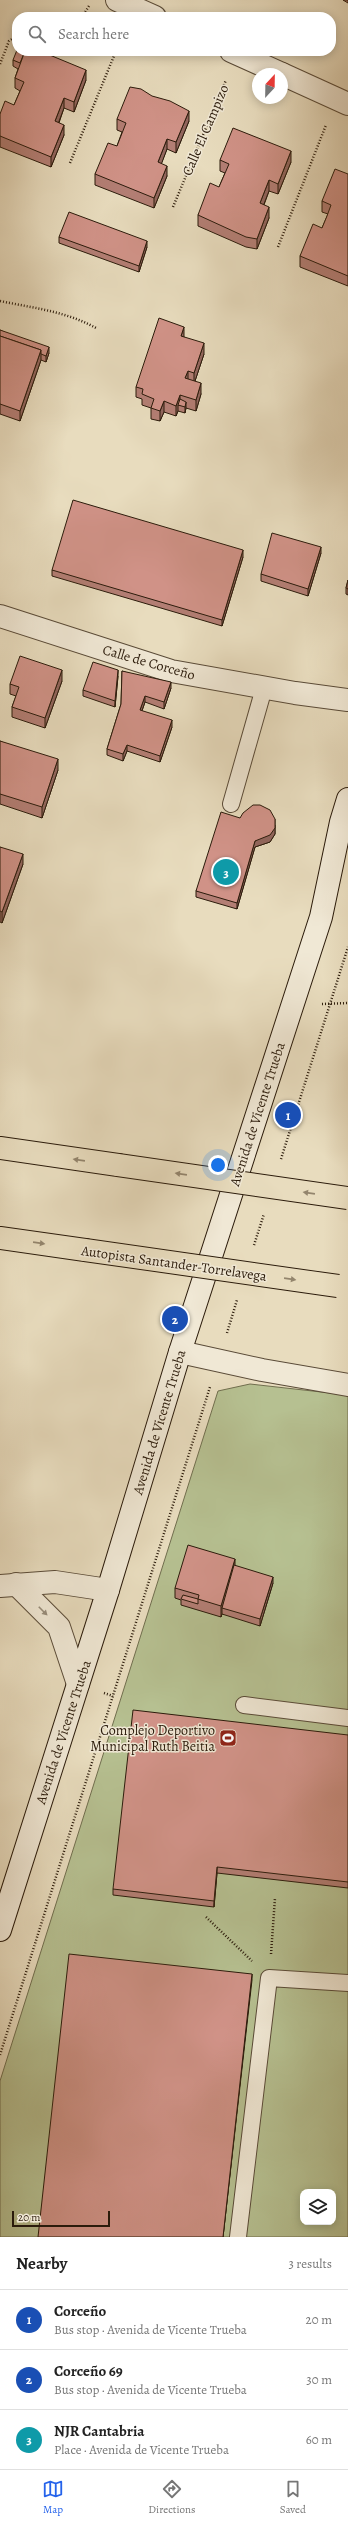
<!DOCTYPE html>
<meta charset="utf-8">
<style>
:root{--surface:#fff;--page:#f6f6f6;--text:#222;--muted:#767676;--line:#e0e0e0;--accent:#2563eb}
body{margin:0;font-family:Alegreya,serif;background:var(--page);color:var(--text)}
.controls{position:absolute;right:12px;bottom:12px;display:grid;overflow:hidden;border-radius:8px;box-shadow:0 2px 10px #0003}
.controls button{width:36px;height:36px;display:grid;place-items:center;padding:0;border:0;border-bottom:1px solid var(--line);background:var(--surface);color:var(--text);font:20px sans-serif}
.compass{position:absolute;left:252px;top:68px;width:36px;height:36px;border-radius:50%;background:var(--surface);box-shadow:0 2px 10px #0003;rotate:22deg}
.scale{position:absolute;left:12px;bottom:10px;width:98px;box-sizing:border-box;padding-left:4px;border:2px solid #2b1b0b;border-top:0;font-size:11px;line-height:14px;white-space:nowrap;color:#2b1b0b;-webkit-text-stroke:3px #f0e8d5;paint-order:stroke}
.you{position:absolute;left:218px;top:1165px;width:14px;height:14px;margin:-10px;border:3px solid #fff;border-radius:50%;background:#1a73e8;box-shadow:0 0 0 6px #1a73e833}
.badge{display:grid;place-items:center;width:26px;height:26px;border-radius:50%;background:var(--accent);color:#fff;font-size:13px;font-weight:700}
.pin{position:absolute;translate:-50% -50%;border:2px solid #fff;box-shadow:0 1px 4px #0006}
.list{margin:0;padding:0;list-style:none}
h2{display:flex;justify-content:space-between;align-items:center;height:52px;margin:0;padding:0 16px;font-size:17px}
h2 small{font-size:13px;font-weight:400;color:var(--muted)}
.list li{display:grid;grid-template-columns:26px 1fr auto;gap:12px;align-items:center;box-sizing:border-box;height:60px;padding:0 16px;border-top:1px solid var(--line)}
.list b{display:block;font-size:15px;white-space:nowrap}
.list p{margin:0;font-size:13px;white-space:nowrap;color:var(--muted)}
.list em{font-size:13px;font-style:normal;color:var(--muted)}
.icon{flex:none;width:22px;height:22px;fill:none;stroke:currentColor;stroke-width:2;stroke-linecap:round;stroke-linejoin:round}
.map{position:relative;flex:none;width:348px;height:2237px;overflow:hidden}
.search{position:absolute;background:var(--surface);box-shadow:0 2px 10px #0003;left:12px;right:12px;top:12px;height:44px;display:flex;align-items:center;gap:10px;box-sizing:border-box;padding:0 14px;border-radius:16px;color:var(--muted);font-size:15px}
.sheet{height:232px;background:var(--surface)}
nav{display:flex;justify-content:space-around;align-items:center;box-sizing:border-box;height:56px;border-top:1px solid var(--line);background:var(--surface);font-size:11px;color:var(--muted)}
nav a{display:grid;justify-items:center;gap:2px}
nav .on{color:var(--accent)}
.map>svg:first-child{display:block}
</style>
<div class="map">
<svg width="348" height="2237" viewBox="0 0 348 2237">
<rect width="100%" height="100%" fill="#e8dcbe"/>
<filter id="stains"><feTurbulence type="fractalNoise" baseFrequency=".005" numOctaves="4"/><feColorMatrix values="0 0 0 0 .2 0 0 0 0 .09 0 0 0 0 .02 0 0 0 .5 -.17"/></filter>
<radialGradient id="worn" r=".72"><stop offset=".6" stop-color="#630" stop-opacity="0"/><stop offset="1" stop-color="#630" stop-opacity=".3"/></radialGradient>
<!-- green -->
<path fill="#b6c091" stroke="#706e4e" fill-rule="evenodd" d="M250,1384L348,1395V2237H0V2081L218,1391ZM303,2192H333V2222H303Z"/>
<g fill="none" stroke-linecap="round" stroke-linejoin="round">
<!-- lane casing -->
<g stroke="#5a4b38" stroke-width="18">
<g id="lane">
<polyline points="231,804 264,688"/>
<polyline points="244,1705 348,1718"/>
<polyline points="238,2237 269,1978 348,1983"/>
</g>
</g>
<!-- street casing -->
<g stroke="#5a4b38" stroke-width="24">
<g id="street">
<polyline points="117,0 155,17"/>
<polyline points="231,51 282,74"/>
<polyline points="282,74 348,104"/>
<polyline points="0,616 171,671 295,693 348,700"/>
<polyline points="180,1352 262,1370 348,1385"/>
<polyline points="16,1584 59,1627 78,1684"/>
<polyline points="0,1586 55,1582 108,1590"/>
</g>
</g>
<!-- secondary casing -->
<g stroke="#2b1b0b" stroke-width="24">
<polyline id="secondary" points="0,1930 108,1590 180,1352 321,917 341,822 348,799"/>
</g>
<!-- highway casing -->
<g stroke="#2b1b0b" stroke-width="24">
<g id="highway">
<polyline points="0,1148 118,1165"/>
<polyline points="0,1238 85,1250"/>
</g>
</g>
<!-- path -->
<g stroke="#2b1b0b" stroke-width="2.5" stroke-dasharray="1 2" stroke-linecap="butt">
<polyline points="82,17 89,6"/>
<polyline points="0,64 9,41 17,36"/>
<polyline points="70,163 116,51"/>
<polyline points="173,207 226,80"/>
<polyline points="278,247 326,125"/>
<path d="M0,301C33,308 65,311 96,328"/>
<polyline points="322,1004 348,1003"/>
<polyline points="281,1159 348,947"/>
<polyline points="254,1245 264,1214"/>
<polyline points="227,1333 237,1300"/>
<polyline points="104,1693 113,1696"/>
<polyline points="206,1917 252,1961"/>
<polyline points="271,1954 275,1898"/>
<polyline points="0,2055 210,1387"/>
</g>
<!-- lane -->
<use href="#lane" stroke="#f0e8d5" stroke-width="16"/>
<!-- street -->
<use href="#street" stroke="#f0e8d5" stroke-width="22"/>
<!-- secondary -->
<use href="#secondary" stroke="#f0e8d5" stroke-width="22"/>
<!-- highway -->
<use href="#highway" stroke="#e8dcbe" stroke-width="22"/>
<!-- highway-bridge casing -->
<g stroke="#2b1b0b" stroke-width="24" stroke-linecap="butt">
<g id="highway-bridge">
<polyline points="118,1165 348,1198"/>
<polyline points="85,1250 338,1286"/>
</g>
</g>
<!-- highway-bridge -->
<use href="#highway-bridge" stroke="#e8dcbe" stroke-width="22"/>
</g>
<!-- wall -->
<g fill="#b37e74" stroke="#2b1b0b">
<polygon points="343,0 348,0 348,3"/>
<polygon points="13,60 86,80 74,112 64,108 59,123 64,135 51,167 0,147 0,114 14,105 20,91 15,88 15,78 18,69 13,66"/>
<polygon points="117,119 189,121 176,153 167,149 161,164 167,176 154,208 95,185 95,174 117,146 122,132 117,130"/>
<polygon points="220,160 291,162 278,194 269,191 264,205 269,218 257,249 246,247 198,226 198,215 219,187 225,173 220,171"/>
<polygon points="348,174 348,286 300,267 300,256 322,228 328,214 322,212 322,201"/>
<polygon points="59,237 147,247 139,272 59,243"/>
<polygon points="0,330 49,353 46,362 41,360 20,421 0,414"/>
<polygon points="184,337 204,354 195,381 201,394 196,411 186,408 185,413 178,411 176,416 164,412 160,421 151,419 151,408 142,405 142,399 136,397 136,387"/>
<polygon points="321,553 308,596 261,581 261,574"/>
<polygon points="243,557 222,626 52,576 52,570"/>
<polygon points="348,580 348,595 346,594 346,588"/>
<polygon points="122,671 171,688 164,709 145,702 142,711 172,727 160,762 127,751 123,761 107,755 107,749 121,704"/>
<polygon points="118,676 115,707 83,696 83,690"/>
<polygon points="62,681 45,728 12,717 12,707 16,696 10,694 10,684"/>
<polygon points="0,741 58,770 42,818 0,804"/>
<polygon points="240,818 275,825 275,834 270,842 255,847 237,909 196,897 196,891"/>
<polygon points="0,847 23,864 2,923 0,922"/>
<polygon points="235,1566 273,1583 260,1626 222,1614 221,1617 181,1605 181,1600 175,1598 175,1588"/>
<polygon points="348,1735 348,1888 217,1873 214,1907 113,1895 113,1889"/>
</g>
<!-- shaded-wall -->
<g fill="#92665e" stroke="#2b1b0b">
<polygon points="86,70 86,80 74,112 74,102"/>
<polygon points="64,98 64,108 55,132 55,121"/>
<polygon points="189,111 189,121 176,153 176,142"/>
<polygon points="64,125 64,135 51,167 51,157"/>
<polygon points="167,139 167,149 158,173 158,162"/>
<polygon points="291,151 291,162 278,194 278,184"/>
<polygon points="167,166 167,176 154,208 154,198"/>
<polygon points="269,180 269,191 260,214 260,203"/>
<polygon points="269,207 269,218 257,249 257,239"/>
<polygon points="147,241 147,247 139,272 139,266"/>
<polygon points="184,327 184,337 181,336"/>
<polygon points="204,343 204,354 194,384 194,373"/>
<polygon points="49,347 49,353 46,362 46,356"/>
<polygon points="41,350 41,360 20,421 20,411"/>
<polygon points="188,371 188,382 185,378"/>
<polygon points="201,383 201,394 196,411 196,400"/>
<polygon points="180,395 180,405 178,405 178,411 176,416 176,406"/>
<polygon points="164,401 164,412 160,421 160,411"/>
<polygon points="186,402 186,408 185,413 185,407"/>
<polygon points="321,547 321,553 308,596 308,589"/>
<polygon points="243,550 243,557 222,626 222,620"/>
<polygon points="62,670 62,681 45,728 45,718"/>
<polygon points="118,670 118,676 115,707 115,701"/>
<polygon points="171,682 171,688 164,709 164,702"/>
<polygon points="145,696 145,702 140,716 140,710"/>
<polygon points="172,720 172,727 160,762 160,756"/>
<polygon points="127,745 127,751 123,761 123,754"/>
<polygon points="58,759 58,770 42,818 42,807"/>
<polygon points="275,819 275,834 270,842 255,847 237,909 237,903 255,841"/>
<polygon points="23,854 23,864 2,923 2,912"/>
<polygon points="235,1559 235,1570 222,1608 222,1614 221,1617 221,1606"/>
<polygon points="273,1577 273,1583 260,1626 260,1619"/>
<polygon points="217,1867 217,1873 214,1907 214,1901"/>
<polygon points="252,1974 252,1980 223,2237"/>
</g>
<!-- building -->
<g fill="#d09287" stroke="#2b1b0b">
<polygon points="17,50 17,51 25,51 20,63 13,60"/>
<polygon points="25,51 40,51 86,70 74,102 64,98 55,121 64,125 51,157 0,136 0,114 5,101 14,105 24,82 15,78"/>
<polygon points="130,87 141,89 152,96 170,101 189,111 176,142 167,139 158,162 167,166 154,198 95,174 108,143 117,146 126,123 117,119"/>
<polygon points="233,128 291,151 278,184 269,180 260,203 269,207 257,239 246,237 198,215 210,183 219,187 229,164 220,160"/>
<polygon points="335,169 348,174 348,276 300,256 313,224 322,228 327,216 331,205 322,201"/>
<polygon points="69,212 147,241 139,266 59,237"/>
<polygon points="159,318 184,327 181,336 204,343 194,373 188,371 185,378 201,383 196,400 180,395 176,406 164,401 160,411 151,408 154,399 142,394 143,389 136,387"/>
<polygon points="0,330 49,347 46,356 41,354 41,350 0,336"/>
<polygon points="0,336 41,350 20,411 0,404"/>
<polygon points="180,399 186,402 185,407 178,405"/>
<polygon points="73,500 243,550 222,620 52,570"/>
<polygon points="272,533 321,547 308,589 261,574"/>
<polygon points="348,580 348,589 346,588"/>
<polygon points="20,656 62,670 45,718 12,707 19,687 10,684"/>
<polygon points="93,662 118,670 115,701 83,690"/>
<polygon points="122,671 171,682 164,702 145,696 140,710 172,720 160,756 127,745 123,754 107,749 121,704"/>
<polygon points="0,741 58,759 42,807 0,794"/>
<polygon points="253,805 260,805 270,810 275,819 275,828 270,835 255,841 237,903 196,891 221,812 240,818 243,813"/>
<polygon points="0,847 23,854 2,912 0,911"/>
<polygon points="188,1545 235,1559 221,1606 198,1599 199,1595 175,1588"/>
<polygon points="234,1565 273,1577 260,1619 222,1608"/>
<polygon points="183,1595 198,1599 198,1604 181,1599"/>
<polygon points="133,1710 348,1735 348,1882 217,1867 214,1901 113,1889"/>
<polygon points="69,1954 252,1974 223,2237 38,2237"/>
</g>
<!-- one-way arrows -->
<defs><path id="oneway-solid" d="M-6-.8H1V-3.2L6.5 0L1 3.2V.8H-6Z"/></defs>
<g fill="#93856d">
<use href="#oneway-solid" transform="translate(79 1160) rotate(-172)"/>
<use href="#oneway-solid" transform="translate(181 1174) rotate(-172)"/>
<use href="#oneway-solid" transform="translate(309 1193) rotate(-172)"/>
<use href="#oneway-solid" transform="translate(39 1243) rotate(8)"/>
<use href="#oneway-solid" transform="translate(290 1279) rotate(8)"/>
</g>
<use fill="#978c7a" href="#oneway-solid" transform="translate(43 1611) rotate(45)"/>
<!-- icons -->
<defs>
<g id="stadium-square" transform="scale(0.9)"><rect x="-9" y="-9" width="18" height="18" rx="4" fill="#8f2418" stroke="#f0e8d5"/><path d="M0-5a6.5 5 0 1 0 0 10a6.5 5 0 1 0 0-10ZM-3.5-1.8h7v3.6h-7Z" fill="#fff"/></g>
</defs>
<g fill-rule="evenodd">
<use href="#stadium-square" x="228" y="1738"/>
</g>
<g text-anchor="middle" stroke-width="3" stroke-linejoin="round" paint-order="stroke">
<!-- street labels -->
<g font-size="14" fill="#2b1b0b" stroke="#f0e8d5">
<text transform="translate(205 130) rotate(-67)" y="5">Calle El Campizo</text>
<text transform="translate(149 662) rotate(16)" y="5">Calle de Corceño</text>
<text transform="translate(257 1114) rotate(-72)" y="5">Avenida de Vicente Trueba</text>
<text transform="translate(174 1263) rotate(8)" y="5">Autopista Santander-Torrelavega</text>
<text transform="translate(159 1422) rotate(-73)" y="5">Avenida de Vicente Trueba</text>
<text transform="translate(63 1732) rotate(-72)" y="5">Avenida de Vicente Trueba</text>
</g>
<!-- poi labels -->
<g font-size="14" fill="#2b1b0b" stroke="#f0e8d5" text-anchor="end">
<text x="215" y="1735">Complejo Deportivo<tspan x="215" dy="16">Municipal Ruth Beitia</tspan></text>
</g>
</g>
<rect width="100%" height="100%" filter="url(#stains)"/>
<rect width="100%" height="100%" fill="url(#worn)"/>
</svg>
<div class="controls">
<button><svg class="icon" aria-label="layers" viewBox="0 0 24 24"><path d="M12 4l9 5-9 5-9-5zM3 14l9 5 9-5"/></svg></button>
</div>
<svg class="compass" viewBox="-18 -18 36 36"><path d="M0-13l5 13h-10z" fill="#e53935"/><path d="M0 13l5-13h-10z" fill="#767676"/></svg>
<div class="scale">20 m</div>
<div class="you"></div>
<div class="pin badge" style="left:288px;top:1115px;background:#1a4fb4">1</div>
<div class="pin badge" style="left:175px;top:1319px;background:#1a4fb4">2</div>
<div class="pin badge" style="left:226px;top:872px;background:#0f9aa8">3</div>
<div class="search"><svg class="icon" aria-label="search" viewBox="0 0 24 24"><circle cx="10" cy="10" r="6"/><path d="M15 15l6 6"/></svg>Search here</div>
</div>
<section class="sheet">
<h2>Nearby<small>3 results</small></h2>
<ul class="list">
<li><span class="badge" style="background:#1a4fb4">1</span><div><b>Corceño</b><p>Bus stop · Avenida de Vicente Trueba</p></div><em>20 m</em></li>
<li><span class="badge" style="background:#1a4fb4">2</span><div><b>Corceño 69</b><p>Bus stop · Avenida de Vicente Trueba</p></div><em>30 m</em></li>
<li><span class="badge" style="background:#0f9aa8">3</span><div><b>NJR Cantabria</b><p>Place · Avenida de Vicente Trueba</p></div><em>60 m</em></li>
</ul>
</section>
<nav>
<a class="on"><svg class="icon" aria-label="map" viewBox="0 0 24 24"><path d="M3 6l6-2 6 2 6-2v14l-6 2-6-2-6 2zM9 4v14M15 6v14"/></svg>Map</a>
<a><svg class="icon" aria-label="directions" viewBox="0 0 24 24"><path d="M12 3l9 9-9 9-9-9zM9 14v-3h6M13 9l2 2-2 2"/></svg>Directions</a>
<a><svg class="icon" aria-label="saved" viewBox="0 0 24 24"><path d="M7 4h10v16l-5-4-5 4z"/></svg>Saved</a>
</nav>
